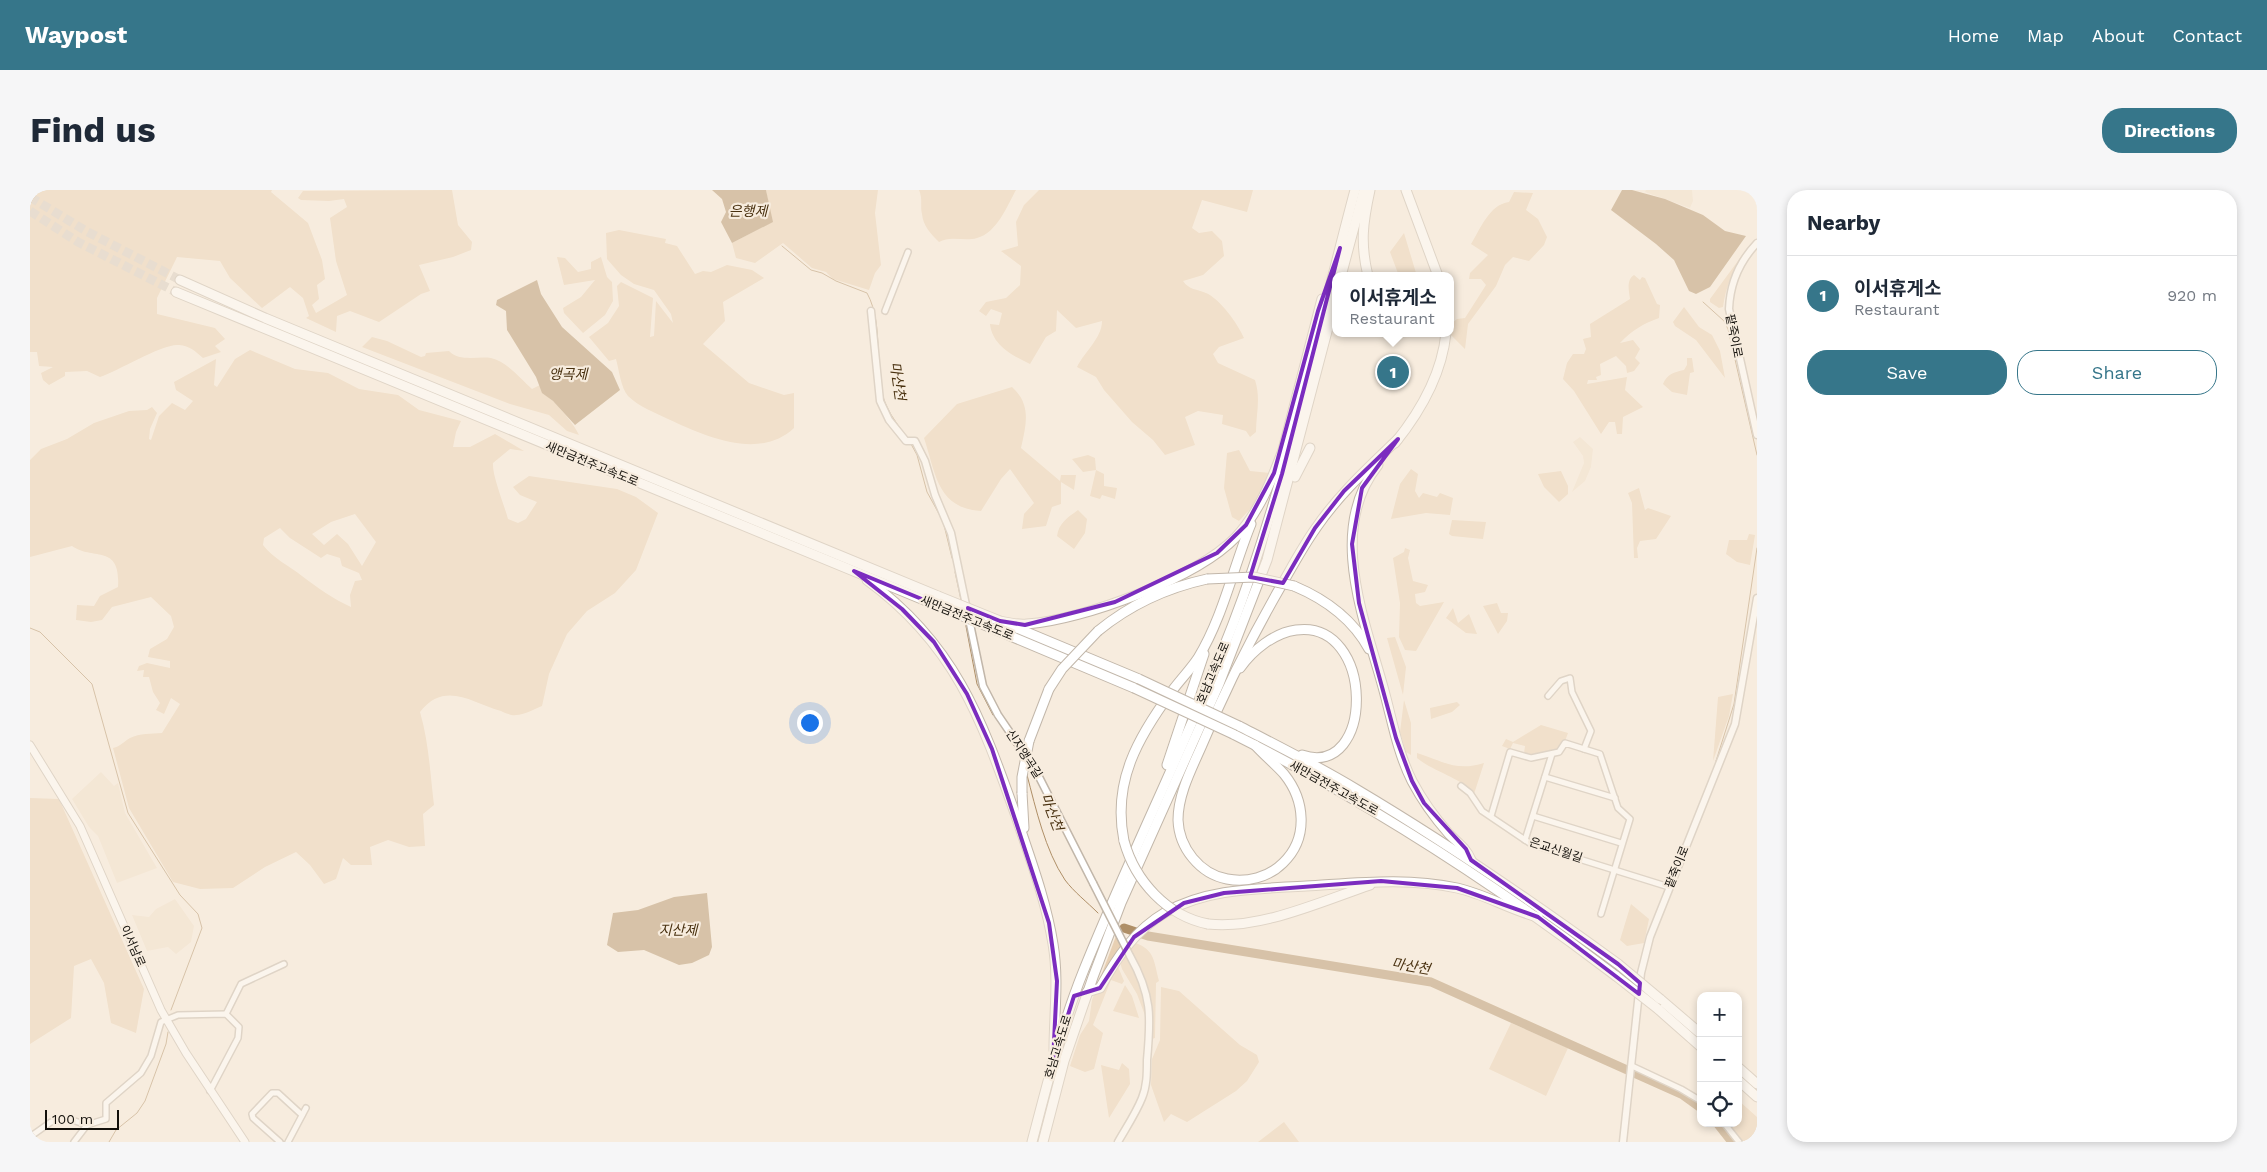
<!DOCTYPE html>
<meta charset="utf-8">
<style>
:root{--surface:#fff;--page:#f6f6f7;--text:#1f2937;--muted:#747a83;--line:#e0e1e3;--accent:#36768a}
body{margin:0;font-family:"Work Sans","Noto Sans KR",sans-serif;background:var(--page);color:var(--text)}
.controls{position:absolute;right:15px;bottom:15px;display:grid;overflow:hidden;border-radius:10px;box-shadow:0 2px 8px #0003}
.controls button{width:45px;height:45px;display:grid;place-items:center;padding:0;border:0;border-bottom:1px solid var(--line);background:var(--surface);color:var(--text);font:25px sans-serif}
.scale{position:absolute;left:15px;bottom:12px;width:74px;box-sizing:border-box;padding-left:5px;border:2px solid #13100b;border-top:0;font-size:14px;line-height:18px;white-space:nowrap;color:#13100b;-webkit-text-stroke:4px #f7ecde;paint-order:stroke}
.you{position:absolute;left:779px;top:532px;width:18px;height:18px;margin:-12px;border:4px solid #fff;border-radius:50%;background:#1a73e8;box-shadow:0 0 0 8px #1a73e833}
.badge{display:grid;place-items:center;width:32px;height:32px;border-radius:50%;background:var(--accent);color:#fff;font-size:16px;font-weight:700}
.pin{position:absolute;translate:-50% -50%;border:2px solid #fff;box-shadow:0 1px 5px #0006}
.popup{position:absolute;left:1302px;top:82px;width:122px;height:65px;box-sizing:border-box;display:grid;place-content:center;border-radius:10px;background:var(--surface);filter:drop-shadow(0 1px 4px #0005);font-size:16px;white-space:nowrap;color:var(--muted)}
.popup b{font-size:19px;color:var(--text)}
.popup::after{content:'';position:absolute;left:50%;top:100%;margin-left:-10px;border:10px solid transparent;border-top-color:var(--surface)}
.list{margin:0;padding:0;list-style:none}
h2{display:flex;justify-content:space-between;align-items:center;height:65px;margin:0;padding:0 20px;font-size:21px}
h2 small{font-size:16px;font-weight:400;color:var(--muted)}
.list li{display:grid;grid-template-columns:32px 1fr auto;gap:15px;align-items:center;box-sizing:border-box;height:80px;padding:0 20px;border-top:1px solid var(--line)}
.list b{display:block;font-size:19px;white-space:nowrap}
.list p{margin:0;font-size:16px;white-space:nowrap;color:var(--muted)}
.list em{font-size:16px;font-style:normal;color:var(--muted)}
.actions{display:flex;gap:10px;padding:15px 20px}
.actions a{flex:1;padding:11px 0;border:1px solid var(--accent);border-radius:20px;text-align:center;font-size:18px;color:var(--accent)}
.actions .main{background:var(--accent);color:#fff}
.icon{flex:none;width:28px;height:28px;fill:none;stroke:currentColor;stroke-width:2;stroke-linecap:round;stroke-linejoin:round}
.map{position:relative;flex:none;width:1727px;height:952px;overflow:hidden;border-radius:20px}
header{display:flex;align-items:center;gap:30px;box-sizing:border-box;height:70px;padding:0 25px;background:var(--accent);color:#fff}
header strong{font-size:24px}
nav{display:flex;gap:28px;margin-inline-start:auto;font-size:18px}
.intro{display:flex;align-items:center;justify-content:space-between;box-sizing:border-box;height:120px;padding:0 30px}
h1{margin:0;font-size:35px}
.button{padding:12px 22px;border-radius:20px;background:var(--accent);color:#fff;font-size:18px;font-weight:700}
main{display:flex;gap:30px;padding:0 30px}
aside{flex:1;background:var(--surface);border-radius:20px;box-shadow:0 2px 8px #0003}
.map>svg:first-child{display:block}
</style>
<header>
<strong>Waypost</strong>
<nav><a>Home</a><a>Map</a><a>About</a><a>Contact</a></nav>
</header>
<div class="intro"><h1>Find us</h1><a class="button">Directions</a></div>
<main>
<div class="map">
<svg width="1727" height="952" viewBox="0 0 1727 952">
<rect width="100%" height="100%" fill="#f7ecde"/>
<!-- built -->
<g fill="#f0dfcb">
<polygon points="1616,0 1662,0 1663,11 1660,18 1615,2"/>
<polygon points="1550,247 1563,259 1561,277 1555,291 1542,302 1554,273 1553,266 1543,252"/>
<polygon points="71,582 84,596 88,593 95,623 127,678 87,693 68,646 59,637 42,609"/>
<polygon points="145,709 164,736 161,752 146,764 138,757 117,761 102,725 119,727 126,719"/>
</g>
<!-- green -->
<g fill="#e8d0b3" fill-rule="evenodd">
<path d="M0,0H242L241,2L278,33L292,70L295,89L287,95L289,109L282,115L286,123L317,105L306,71L300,28L317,17L314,9L299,11L271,10L268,8L273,1L422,0L428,35L442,52L441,60L423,67L389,75L400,101L391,104L349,132L320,121L307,126L306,142L276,128L279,126L273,108L260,97L232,118L200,88L190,71L147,67L127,108V124L185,138L195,149L185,156L191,162L173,168C165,161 160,156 149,155C133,153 88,181 70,187L57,181L35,182V186L19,195L13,190L11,183L23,177L9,176L7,162H0Z"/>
<polygon points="736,0 848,0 845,23 851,75 845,83 839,100 803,89 796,82 782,78 753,53 725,73 706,68 702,53 742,32"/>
<path d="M889,0H986C977,16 967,43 947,48C934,52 921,45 909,52C901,44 893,36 892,24C890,16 893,9 889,0Z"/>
<path d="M1009,0H1223L1217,22L1172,10L1162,38L1169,43L1182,41L1192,51L1194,66L1173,85L1153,91C1159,100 1167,99 1176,103C1190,109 1208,134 1214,148L1189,157L1183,164L1188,173L1225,190C1231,209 1226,224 1226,242L1220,247L1216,241L1192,234L1193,225L1168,221L1155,227L1165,255L1135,265L1123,250L1102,232L1074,200L1066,187L1047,177C1055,161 1072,148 1072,131L1046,138L1027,120L1026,141L1016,147L1000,174C983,166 962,155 960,134L969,135L972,123L961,119L956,126L949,121L956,112L976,108L990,95L991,76L971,61L988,56L986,32L994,15Z"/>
<path d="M1484,2L1503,3L1496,20L1508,29L1517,47L1514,55L1499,71L1483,67L1475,75L1466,96L1438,134L1435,159L1420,144L1421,134L1427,129L1435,128L1456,95L1451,89H1439L1440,83L1458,65L1441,54C1451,38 1459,15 1479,12Z"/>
<path d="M589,40L636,49L635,53L647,56L665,84L673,81L681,82L697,75L722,80L734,88L693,112L695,131L673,154L719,193L754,205L764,203V238C729,271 675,246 638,229C624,222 609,217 598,206C591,198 589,180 586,169L579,171L559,147L578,133L589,116L587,96L591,92L623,108L620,147L624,146L626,111L643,133L641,124L624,100L604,94L591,85L577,69L576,43Z"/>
<polygon points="1374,43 1386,83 1387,86 1369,86 1360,62"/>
<path d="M1716,63C1703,81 1696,95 1693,117L1689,118L1680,112V109L1713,64Z"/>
<polygon points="527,67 535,68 548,82 561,79 561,72 571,67 577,87 582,92 583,111 575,125 553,143 534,123 533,118 551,107 565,90 534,95"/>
<path d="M1604,85L1610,90L1612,87L1615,88L1627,114L1630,115L1629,128C1613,134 1602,140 1590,153L1603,150L1610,159L1605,168L1610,173L1604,181L1597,183L1596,176L1586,166L1570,174L1571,185L1566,187L1567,190H1558L1557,194L1597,187L1595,200L1613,217L1593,227L1592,244H1587L1585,232H1579L1571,244L1544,201L1533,189L1537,173L1543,164H1554L1556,159L1553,149L1561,147L1560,134L1600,109C1599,100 1596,90 1604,85Z"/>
<polygon points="1654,117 1669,137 1682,145 1690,161 1695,188 1666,150 1645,136 1643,132"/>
<path d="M342,147L357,151L391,167L395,166L396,163L419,161C429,172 448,166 461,168C476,171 491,189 502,199L510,195C513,205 518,206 525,213C534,223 543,233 549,245L537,241L519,225L480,214L332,157Z"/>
<path d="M220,160L265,179L298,183L329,199L368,205L389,220L431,231L426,242L423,257H440L465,244L494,261L480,259L463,273C462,286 474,314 478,329L488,333L496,329L507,312L490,305L483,297L499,286L587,299L606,307L628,323L606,380L585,403L557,421L537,444L519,484L512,516C504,519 494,525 486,525C482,526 475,523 471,521C442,513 415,490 390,522C399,553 400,583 404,615L393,624L395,656L379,657L358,650L340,657L342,675H321L313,668L306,689L294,694L280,675L266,662L235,677L203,698L170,699L143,692L99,618L83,558C91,556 93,552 100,548C110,543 121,544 132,543L150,514L141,508L134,524L126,520L130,513L123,502L119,487H113L114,480L107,481L109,476L117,473L140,478V471L118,467L120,459L137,449L144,437L141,426L121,407L82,417L72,430L61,432L46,430L47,415L64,416L70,406L88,397C91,353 63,371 42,356L0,367V270L11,259L37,249L64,233L99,221L117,220L122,217L127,223L120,239L119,249L121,250L129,226L142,213L155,220L163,211L146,200L144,192L186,169L184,195L187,197L205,169ZM325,324L346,352L332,376L318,354L307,344L294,355L282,344L301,332ZM250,338L260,348L291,368L297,364L310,368L312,376L329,383L332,390L325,391L320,405L321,417C303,409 288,398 272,386C258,375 244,369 233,355L234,348Z"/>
<path d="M1657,168H1662L1664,182L1660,183L1657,205L1642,202L1633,194C1637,184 1644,182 1654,180L1657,175Z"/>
<path d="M982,197C1002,215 996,235 991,258L1030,291L1031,285H1046L1044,300L1031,292V314L1022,317L1016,336L992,339L994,324L1004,313L980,279L971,289L951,321C907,318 906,284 894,248L927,214Z"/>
<polygon points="1209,260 1220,281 1240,283 1234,304 1209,331 1202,327 1194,298 1197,263"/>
<polygon points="1058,265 1065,268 1066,280 1074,284 1074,296 1087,298 1085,309 1072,305 1070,309 1060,306 1066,280 1053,282 1042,269"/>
<polygon points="1381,279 1388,284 1385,301 1389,308 1393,303 1407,307 1410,303 1423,308 1420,325 1396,323 1361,329 1370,294"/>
<polygon points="1531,281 1538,296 1538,304 1529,312 1514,297 1508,284"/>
<polygon points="1609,298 1615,320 1618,318 1641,326 1626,349 1610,351 1607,358 1608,368 1604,368 1602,313 1598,303"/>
<path d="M1048,320L1057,329L1055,343L1044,359L1027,346C1029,333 1037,328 1048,320Z"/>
<polygon points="1422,330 1456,332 1453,349 1422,346 1419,344"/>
<polygon points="1719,344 1725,345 1720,375 1707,372 1696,364 1699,350 1717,350"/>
<polygon points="1375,358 1380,360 1378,368 1383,391 1398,395 1395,402 1385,404 1386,413 1390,416 1414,412 1386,461 1375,460 1369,447 1370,413 1363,368 1374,362"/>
<polygon points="1467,413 1471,423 1478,423 1477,431 1468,444 1453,416"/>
<polygon points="1423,418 1428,433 1439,424 1447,444 1436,443 1416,428"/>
<polygon points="1365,447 1376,477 1373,505 1357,448"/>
<polygon points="1703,504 1699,526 1683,571 1688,507"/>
<polygon points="1374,510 1381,533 1381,565 1376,562 1370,542"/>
<polygon points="1427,512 1430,515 1422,522 1401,529 1400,518"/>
<polygon points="1511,535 1538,543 1535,551 1533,551 1526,561 1501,566 1494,563 1495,556 1483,553 1480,559 1472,556 1476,549 1483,552"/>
<path d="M1387,563C1413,571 1426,582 1454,573L1444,604C1434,589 1402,581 1387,568Z"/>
<polygon points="0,608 29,609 114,799 106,843 81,833 74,793 61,769 44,776 41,828 0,854"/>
<polygon points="1601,714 1619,729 1614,753 1597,756 1590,750"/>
<polygon points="1086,746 1091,756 1086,772 1094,791 1092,794 1081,790 1063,835 1073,843 1064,879 1055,882 1040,876 1050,845 1059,831 1062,810"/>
<path d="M1099,751C1125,758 1123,768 1129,791L1126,793L1125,848L1122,849C1124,806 1116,791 1098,753Z"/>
<path d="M1093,763C1105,773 1119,813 1116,828L1107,804L1092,779L1090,772Z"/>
<polygon points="1095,795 1102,806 1109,828 1083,821"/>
<polygon points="1131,797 1149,801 1210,855 1227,865 1229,872 1217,891 1206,901 1157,932 1141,924 1134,932 1121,895 1122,869 1130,850"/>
<polygon points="1481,833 1538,858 1516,906 1459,879"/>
<polygon points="1092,873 1099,879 1100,894 1079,928 1071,875 1089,880"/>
<polygon points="1708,910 1727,927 1727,952 1713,952 1697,933 1708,933"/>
<polygon points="1254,932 1269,952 1228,952"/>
</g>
<!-- water -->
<g fill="#af8f67">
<polygon points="682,0 736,0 743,32 702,53 691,32 696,22 692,9"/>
<polygon points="1592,0 1602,0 1635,9 1673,25 1695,41 1716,46 1680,97 1666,104 1659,101 1644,70 1626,54 1581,20"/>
<polygon points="507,90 511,104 532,137 582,182 590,200 545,235 523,211 512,203 506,187 477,140 476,121 466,115 467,110"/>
<polygon points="677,703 682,757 679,765 662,773 649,775 614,760 588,762 577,755 583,723 608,720 644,707"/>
</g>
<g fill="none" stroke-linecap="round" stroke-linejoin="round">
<!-- stream -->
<g stroke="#af8f67" stroke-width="1">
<path d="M752,56L781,80L792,83L806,91L837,103C856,138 841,184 857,217C862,228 870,237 876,247"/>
<polyline points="1673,112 1694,131 1698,139 1727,265"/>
<polyline points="881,254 887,265 897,302 913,331"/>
<polyline points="914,335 922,368"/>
<polyline points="925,382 931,410"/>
<polyline points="935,431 947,494 963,525"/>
<polyline points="0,438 10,442 62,494 98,623 150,705 168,724 172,738 141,820"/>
<polyline points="979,550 989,561 992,570"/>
<polyline points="1686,571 1704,514 1727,358"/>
<path d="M997,585C1006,619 1015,660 1035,690C1044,702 1057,712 1068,723"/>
<polyline points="79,952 86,940 107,923 115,911 136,854 138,842"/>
</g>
<!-- river -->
<g stroke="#af8f67" stroke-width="9">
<polyline points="1094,738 1118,746 1401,792 1653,905 1671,918"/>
<polyline points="1687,933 1702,952"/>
</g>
<!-- motorway-tunnel -->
<g stroke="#d5cbbe" stroke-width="9" stroke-dasharray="9 4.5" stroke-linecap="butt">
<polyline points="0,7 56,41 150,90"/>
<polyline points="0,21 48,52 146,102"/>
</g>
<!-- minor casing -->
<g stroke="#c2b7aa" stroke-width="8">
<g id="minor">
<polyline points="855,121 878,62"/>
<polyline points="1518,506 1531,491 1540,488 1542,502 1561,541 1554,559"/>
<polyline points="1515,587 1585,608"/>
<polyline points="1431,596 1440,603 1452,621 1501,654 1639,697"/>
<polyline points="1461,626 1480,562 1501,568 1529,562 1535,553 1570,564 1588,618 1600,629 1571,724"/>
<polyline points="1503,626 1591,653"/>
<polyline points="1495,650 1522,564"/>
<polyline points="196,824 211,794 254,774"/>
<polyline points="1602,876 1651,899 1671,911"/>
<polyline points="1694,933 1709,952"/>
<polyline points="4,944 21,932 39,929 57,935 76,929 76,913 111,883 121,866 131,832 148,825 196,824 209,837 208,848 180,901"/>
<polyline points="44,952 57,935"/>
<polyline points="250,952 223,928 222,924 242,903 248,903 272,925"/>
<polyline points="258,952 276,918"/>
</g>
</g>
<!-- tertiary casing -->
<g stroke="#c2b7aa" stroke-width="9">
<g id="tertiary">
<path d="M1727,53C1709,72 1700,93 1699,119L1727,245"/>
<polyline points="841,121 850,211 859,230 876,251 885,251 895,271 905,305 921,343 953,496 968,525 1005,579 1063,693"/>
<path d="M1088,952C1096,938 1106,923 1112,908C1117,896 1117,883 1117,870C1121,827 1122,805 1100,766"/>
<polyline points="1593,952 1611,783 1620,747 1705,534 1727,408"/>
</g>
</g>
<!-- secondary casing -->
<g stroke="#c2b7aa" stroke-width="9">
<polyline id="secondary" points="0,555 50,636 131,820 156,863 215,952"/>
</g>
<!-- motorway casing -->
<g stroke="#c2b7aa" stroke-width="11">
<g id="motorway">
<polyline points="1376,0 1408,86"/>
<polyline points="1311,86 1334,0"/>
<path d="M1338,86C1330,53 1333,32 1340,0"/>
<polyline points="150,90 235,128 908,406"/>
<polyline points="146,102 911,417"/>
<path d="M1365,253C1390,222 1412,183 1416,143"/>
<path d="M1348,275C1297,339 1334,428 1353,497C1362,529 1367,561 1382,591C1392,610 1405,628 1419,644C1428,653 1436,658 1441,670"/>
<polyline points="1265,287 1280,258"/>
<path d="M837,390C925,454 951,528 986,626C1000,668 1016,710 1023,754C1029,790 1024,824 1024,860"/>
<path d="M1264,396C1295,409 1322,428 1339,459"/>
<path d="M970,431C979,433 988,435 997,434C1053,430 1167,388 1206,347C1229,322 1241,292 1253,260L1292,109"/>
<polyline points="982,436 1109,489"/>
<path d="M1068,441C1101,414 1136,398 1177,389"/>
<polyline points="971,442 1104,498"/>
<path d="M1210,478C1223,460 1244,443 1266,440C1346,429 1345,590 1272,565"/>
<path d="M1209,536C1248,556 1288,576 1326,599C1417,653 1503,712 1588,774"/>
<path d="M1203,544C1339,612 1465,694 1586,786"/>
<polyline points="999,551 1019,499"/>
<path d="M1225,555C1234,565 1245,574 1254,584C1275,610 1279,648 1253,673C1239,687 1217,693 1197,689C1170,684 1149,658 1148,630C1148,604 1162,578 1172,555C1195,500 1221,448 1251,396C1262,377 1273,356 1286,338C1309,304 1339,277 1368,249"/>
<polyline points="1137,575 1174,464"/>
<polyline points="992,603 994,638"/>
<path d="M1094,651C1082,592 1108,547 1142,501C1150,490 1160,480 1168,468C1193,427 1203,378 1221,334"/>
<path d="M1178,734C1230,740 1292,711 1340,695"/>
<path d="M1057,802L1070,798C1087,767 1105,740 1136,722C1178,698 1229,699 1276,696C1327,693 1377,687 1427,698C1455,704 1480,720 1508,727"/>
<polyline points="1630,809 1671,844"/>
<polyline points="1628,819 1671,857"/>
<polyline points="1708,877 1727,894"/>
<polyline points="1708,890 1727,907"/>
<path d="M1002,952C1017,895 1031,837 1053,782C1100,665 1157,552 1203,434C1257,293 1286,145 1325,0"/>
<polyline points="1013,952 1034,871 1063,787 1091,713 1189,494 1237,370 1306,107"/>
</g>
</g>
<!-- minor -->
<use href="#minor" stroke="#fff" stroke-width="5"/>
<!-- tertiary -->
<use href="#tertiary" stroke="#fff" stroke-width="6"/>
<!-- secondary -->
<use href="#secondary" stroke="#fff" stroke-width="7"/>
<!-- motorway -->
<use href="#motorway" stroke="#fff" stroke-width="9"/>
<!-- tertiary-bridge casing -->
<g stroke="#c2b7aa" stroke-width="9" stroke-linecap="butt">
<polyline id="tertiary-bridge" points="1063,693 1100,766"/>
</g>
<!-- motorway-bridge casing -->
<g stroke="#c2b7aa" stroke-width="11" stroke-linecap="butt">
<g id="motorway-bridge">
<polyline points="1177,389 1224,387 1264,396"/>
<polyline points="908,406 970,431"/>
<polyline points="911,417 971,442"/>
<polyline points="1109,489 1209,536"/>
<polyline points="1104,498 1203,544"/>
<polyline points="1019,499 1032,479 1068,441"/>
<polyline points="992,603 992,587 999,551"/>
<path d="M1094,651C1105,691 1137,726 1178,734"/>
<polyline points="1588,774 1630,809"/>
<polyline points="1586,786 1628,819"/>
</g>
</g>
<!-- tertiary-bridge -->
<use href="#tertiary-bridge" stroke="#fff" stroke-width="6"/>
<!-- motorway-bridge -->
<use href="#motorway-bridge" stroke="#fff" stroke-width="9"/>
</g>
<!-- marked area -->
<path d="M0 0H1727V952H0ZM1310,58L1252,284L1220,387L1253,393L1285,338L1314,301L1368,249L1332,298L1322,354L1329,413L1366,548L1382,591L1394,613L1436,659L1441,670L1588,774L1610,793L1609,804L1508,727L1427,698L1351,691L1194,703L1154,713L1104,747L1070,798L1044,806L1023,872L1027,791L1019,733L962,559L937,504L904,452L872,419L824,381L940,429L938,418L970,431L995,435L1085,412L1187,363L1216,335L1244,283L1288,121Z" fill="#f7ecde" fill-opacity=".55" fill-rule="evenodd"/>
<path fill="none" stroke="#7b2cbf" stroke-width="4" stroke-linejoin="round" d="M1310,58L1252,284L1220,387L1253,393L1285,338L1314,301L1368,249L1332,298L1322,354L1329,413L1366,548L1382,591L1394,613L1436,659L1441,670L1588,774L1610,793L1609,804L1508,727L1427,698L1351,691L1194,703L1154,713L1104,747L1070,798L1044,806L1023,872L1027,791L1019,733L962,559L937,504L904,452L872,419L824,381L940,429L938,418L970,431L995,435L1085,412L1187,363L1216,335L1244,283L1288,121Z"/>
<g text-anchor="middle" stroke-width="4.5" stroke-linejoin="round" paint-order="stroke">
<!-- street labels -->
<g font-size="12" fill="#13100b" stroke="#f7ecde">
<text transform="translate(1704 146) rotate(79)" y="4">팥죽이로</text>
<text transform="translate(562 274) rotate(22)" y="4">새만금전주고속도로</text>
<text transform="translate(937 428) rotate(22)" y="4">새만금전주고속도로</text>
<text transform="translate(1183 483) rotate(-67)" y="4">호남고속도로</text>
<text transform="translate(994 564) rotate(57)" y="4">신지앵곡길</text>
<text transform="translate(1304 598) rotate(29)" y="4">새만금전주고속도로</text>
<text transform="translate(1526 660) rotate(18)" y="4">은교신월길</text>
<text transform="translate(1647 677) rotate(-68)" y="4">팥죽이로</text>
<text transform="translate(103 756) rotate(66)" y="4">이서남로</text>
<text transform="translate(1028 857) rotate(-73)" y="4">호남고속도로</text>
</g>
<!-- water labels -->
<g font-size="14" font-style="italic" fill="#493110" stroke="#f7ecde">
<text x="718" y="26">은행제</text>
<text x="538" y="189">앵곡제</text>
<text transform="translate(868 191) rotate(82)" y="5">마산천</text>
<text transform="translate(1022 622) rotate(69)" y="5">마산천</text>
<text x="648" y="745">지산제</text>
<text transform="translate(1381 776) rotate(10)" y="5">마산천</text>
</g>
</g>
</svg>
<div class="controls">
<button>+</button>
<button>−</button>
<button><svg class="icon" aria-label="locate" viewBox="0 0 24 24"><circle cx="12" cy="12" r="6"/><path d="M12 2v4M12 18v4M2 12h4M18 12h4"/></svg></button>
</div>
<div class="scale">100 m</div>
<div class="you"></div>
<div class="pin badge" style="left:1363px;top:182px">1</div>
<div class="popup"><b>이서휴게소</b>Restaurant</div>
</div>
<aside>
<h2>Nearby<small></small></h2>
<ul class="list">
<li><span class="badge">1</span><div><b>이서휴게소</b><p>Restaurant</p></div><em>920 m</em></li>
</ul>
<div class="actions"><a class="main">Save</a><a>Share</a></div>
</aside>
</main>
